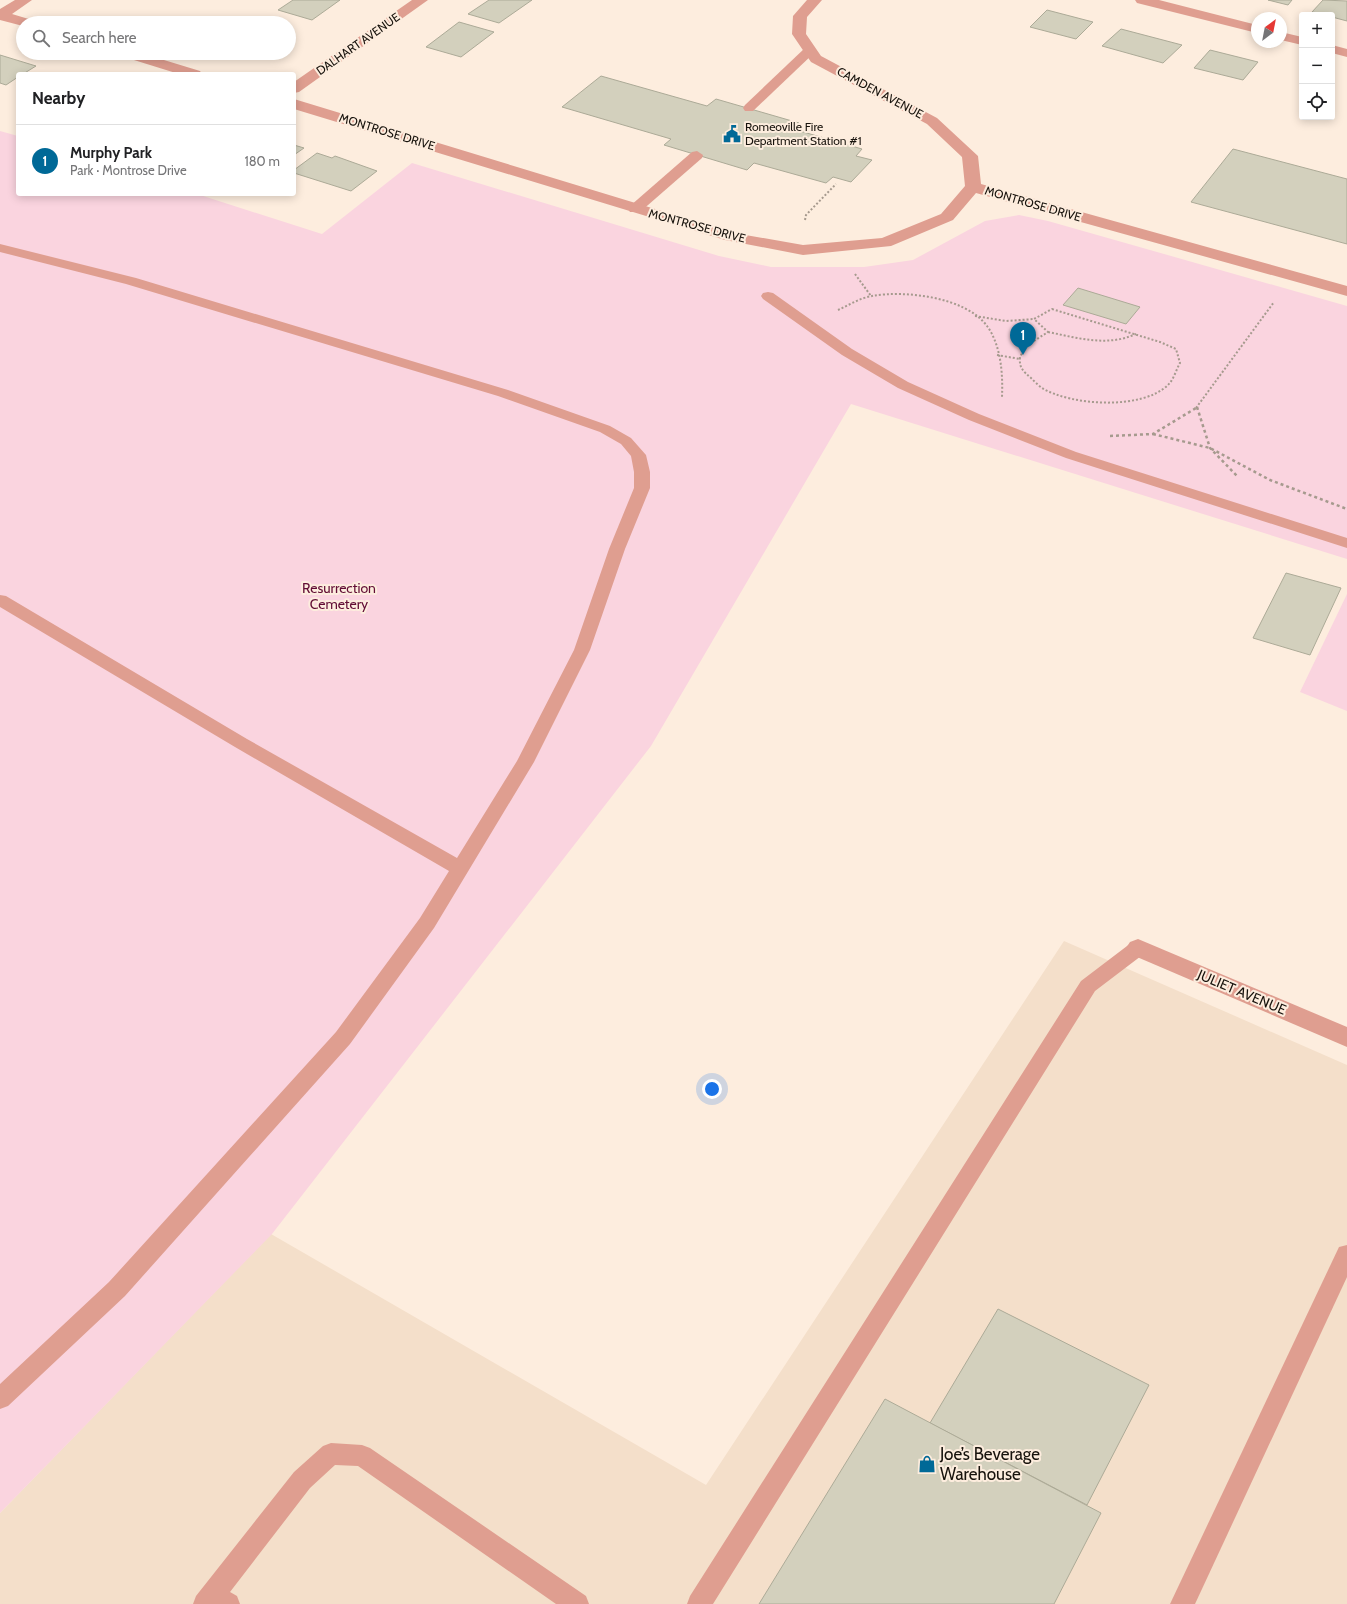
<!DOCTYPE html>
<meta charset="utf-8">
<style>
:root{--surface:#fff;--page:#f6f6f6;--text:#202124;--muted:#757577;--line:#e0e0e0;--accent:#006997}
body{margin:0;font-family:Cabin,sans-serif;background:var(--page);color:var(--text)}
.controls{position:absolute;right:12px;top:12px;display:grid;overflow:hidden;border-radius:4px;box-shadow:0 2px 10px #0003}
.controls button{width:36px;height:36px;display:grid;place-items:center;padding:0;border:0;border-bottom:1px solid var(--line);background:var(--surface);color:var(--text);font:20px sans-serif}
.compass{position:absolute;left:1251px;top:12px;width:36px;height:36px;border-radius:50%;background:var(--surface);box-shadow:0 2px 10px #0003;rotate:32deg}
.you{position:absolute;left:712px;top:1089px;width:14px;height:14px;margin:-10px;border:3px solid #fff;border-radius:50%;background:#1a73e8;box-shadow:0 0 0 6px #1a73e833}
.badge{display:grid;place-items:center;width:26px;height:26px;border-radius:50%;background:var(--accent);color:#fff;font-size:13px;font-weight:700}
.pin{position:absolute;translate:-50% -33px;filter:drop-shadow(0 1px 2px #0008)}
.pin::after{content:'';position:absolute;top:21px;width:14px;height:12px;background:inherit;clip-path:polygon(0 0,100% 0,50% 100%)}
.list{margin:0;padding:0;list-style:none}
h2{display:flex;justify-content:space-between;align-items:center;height:52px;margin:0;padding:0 16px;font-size:17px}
h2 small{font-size:13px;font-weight:400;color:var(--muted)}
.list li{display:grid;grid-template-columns:26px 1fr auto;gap:12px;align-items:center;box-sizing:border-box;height:72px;padding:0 16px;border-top:1px solid var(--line)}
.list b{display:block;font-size:15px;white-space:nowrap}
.list p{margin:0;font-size:13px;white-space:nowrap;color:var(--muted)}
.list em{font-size:13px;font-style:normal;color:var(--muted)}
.icon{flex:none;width:22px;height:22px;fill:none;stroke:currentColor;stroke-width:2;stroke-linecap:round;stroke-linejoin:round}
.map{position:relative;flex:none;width:1347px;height:1604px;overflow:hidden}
.search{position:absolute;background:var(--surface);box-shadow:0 2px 10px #0003;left:16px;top:16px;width:280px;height:44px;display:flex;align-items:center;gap:10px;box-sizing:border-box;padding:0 14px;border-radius:22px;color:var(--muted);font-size:15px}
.panel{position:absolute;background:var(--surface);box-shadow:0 2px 10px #0003;left:16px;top:72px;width:280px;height:124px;border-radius:4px}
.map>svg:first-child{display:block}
</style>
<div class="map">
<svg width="1347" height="1604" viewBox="0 0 1347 1604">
<rect width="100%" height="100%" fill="#fdedde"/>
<!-- built -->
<polygon fill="#f4dfca" points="1064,941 1347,1065 1347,1604 0,1604 0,1513 271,1234 706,1485"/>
<!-- green -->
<g fill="#fad4df">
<polygon points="0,131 18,136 18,194 197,194 322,234 412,163 719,256 771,267 864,267 913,260 985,221 1019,215 1048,221 1347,306 1347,559 851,404 651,746 272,1234 0,1513"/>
<polygon points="1347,594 1347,711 1300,692"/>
</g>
<!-- building -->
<g fill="#d3d0bd" stroke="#acaa97">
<polygon points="293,0 340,0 312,20 278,10"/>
<polygon points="489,0 532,0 499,23 468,14"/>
<polygon points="1268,0 1292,0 1288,5"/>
<polygon points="1323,0 1347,1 1347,21 1332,17 1332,15 1312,12"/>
<polygon points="1047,10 1093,22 1076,39 1030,27"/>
<polygon points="459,22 494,32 461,57 426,47"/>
<polygon points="1121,29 1182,45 1163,63 1102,46"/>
<polygon points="1210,50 1258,62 1243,80 1194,68"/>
<polygon points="0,55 36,66 23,74 18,74 18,77 6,85 0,83"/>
<polygon points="601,76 707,106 716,99 799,123 793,129 862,149 856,156 872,160 851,182 833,177 826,183 754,163 747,170 664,145 671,139 562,107"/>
<polygon points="294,145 304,148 294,155"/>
<polygon points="1233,149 1347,179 1347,244 1191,202"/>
<polygon points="317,153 332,158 335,156 377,171 351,191 294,173 294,170"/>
<polygon points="1078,288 1140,307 1126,324 1063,305"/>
<polygon points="1286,573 1341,588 1310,655 1253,638"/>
<polygon points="998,1309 1149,1385 1087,1505 930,1423"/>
<polygon points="885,1399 1101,1513 1054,1604 759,1604"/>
</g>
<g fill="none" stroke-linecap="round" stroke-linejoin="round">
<!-- path-far1 -->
<g stroke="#a69a8e" stroke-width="2" stroke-dasharray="2 2" stroke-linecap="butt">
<polyline points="805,220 806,215 836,184"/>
<polyline points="855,274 871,296"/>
<path d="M1052,309L1160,342L1176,349L1180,363C1176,370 1174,379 1168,385C1142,410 1072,406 1042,388C1038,385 1034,381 1031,378C1023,371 1019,368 1020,357L1026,346L1048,332L1034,319Z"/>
<path d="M838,310C849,305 860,298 872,296C905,290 966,297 987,326C1001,345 1003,374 1002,397"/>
<polyline points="975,316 1006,321 1034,319"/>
<path d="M1048,332C1078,338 1107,347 1136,334"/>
<polyline points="997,355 1020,359"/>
<polyline points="1196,408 1274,302"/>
</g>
<!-- path -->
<g stroke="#a69a8e" stroke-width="2.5" stroke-dasharray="3 3" stroke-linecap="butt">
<polyline points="1197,407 1210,448 1238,477"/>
<polyline points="1153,434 1210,448 1270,480 1347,509"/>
<polyline points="1110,436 1153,434 1196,408"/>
</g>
<!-- lane -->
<g fill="#df9e90" fill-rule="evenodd">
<polygon points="810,46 816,50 814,53 753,111 745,111 743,108 745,105 806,47"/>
<polygon points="697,151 703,155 702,158 640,212 630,212 628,209 630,206 692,152"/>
<polygon points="0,244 136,278 508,390 610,426 631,438 646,455 650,472 650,488 625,549 590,650 534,762 434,928 350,1044 249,1157 125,1296 8,1406 0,1409 0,1384 109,1282 336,1032 420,918 449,871 235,747 0,607 0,595 6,596 247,739 457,858 517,761 574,650 609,549 634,488 634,472 631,456 621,444 600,432 498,396 126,284 0,252"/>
<polygon points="768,292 773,293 852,349 908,382 979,414 1076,452 1347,538 1347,548 1066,458 969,420 898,388 842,355 763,299 761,296 763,293"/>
<polygon points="1138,941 1145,943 1148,948 1145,953 1095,991 713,1604 687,1604 690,1596 1081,981 1131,943"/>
<polygon points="1347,1245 1347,1277 1195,1604 1170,1604 1339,1247"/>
<polygon points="331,1443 362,1445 370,1448 586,1596 589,1604 556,1604 358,1466 335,1465 310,1488 230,1592 237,1596 240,1604 193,1604 196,1596 294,1472 323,1446"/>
</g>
<!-- street -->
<g fill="#df9e90" fill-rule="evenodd">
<polygon points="15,0 32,0 12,14 32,20 34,23 23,23 23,26 0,20 0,9"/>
<polygon points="412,0 428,0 299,92 294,93 294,82"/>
<polygon points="807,0 822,0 807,17 806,34 821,56 937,118 978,156 981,184 1347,286 1347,296 976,193 953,220 891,246 803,255 725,240 294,109 294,99 734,233 803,245 882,238 941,214 965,186 962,157 927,124 811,62 792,34 793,16"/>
<polygon points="1135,0 1159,0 1257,25 1257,33 1137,3"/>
<polygon points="1281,32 1302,37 1302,45 1281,40"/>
<polygon points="1332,45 1347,49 1347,57 1332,53"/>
<polygon points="119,53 141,53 200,71 202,74 179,74 121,56"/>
<polygon points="1138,939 1347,1027 1347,1047 1130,954 1126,948 1130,942"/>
</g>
</g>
<!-- icons -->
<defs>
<g id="civic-bare" transform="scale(1.38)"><path d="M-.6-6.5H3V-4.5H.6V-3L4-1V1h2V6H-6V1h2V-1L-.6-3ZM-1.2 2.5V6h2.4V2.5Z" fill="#006997" stroke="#fdedde" stroke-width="2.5" paint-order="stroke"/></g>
<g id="shop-bare" transform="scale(1.38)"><path d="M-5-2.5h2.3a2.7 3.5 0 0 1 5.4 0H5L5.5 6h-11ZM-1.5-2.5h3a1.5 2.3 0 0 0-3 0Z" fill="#006997" stroke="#fdedde" stroke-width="2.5" paint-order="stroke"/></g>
</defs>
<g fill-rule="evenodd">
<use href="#civic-bare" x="732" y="134"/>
<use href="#shop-bare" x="927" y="1464"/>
</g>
<g text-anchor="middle" stroke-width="4" stroke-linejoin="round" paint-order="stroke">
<!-- far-street labels -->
<g font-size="12" fill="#17120c" stroke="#fdedde">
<text transform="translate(358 44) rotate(-35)" y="4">DALHART AVENUE</text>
<text transform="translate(880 93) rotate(28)" y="4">CAMDEN AVENUE</text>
<text transform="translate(387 132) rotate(17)" y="4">MONTROSE DRIVE</text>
<text transform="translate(1033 204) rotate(16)" y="4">MONTROSE DRIVE</text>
<text transform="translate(697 226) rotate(15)" y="4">MONTROSE DRIVE</text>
</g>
<!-- far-poi labels -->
<g font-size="12" fill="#17120c" stroke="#fdedde" text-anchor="start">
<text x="745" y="131">Romeoville Fire<tspan x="745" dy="14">Department Station #1</tspan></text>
</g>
<!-- park labels -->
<g font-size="14" fill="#620d35" stroke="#fdedde">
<text x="339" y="593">Resurrection<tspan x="339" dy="16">Cemetery</tspan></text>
</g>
<!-- street labels -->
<g font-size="14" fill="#17120c" stroke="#fdedde">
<text transform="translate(1242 992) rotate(23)" y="5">JULIET AVENUE</text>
</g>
<!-- near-poi labels -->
<g font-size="17" fill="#17120c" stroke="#fdedde" text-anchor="start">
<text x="940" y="1460">Joe’s Beverage<tspan x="940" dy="20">Warehouse</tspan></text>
</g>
</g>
</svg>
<div class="controls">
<button>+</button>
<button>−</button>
<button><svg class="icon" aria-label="locate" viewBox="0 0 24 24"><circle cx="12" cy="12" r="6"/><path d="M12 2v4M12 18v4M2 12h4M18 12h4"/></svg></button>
</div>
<svg class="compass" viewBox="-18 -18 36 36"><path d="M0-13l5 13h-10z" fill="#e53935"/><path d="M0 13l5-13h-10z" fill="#757577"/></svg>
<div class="you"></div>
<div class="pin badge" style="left:1023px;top:355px">1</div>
<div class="search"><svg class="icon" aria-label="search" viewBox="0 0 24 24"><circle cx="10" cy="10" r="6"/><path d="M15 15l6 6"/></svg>Search here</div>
<section class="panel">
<h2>Nearby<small></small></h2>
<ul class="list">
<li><span class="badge">1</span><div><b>Murphy Park</b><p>Park · Montrose Drive</p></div><em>180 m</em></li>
</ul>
</section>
</div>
